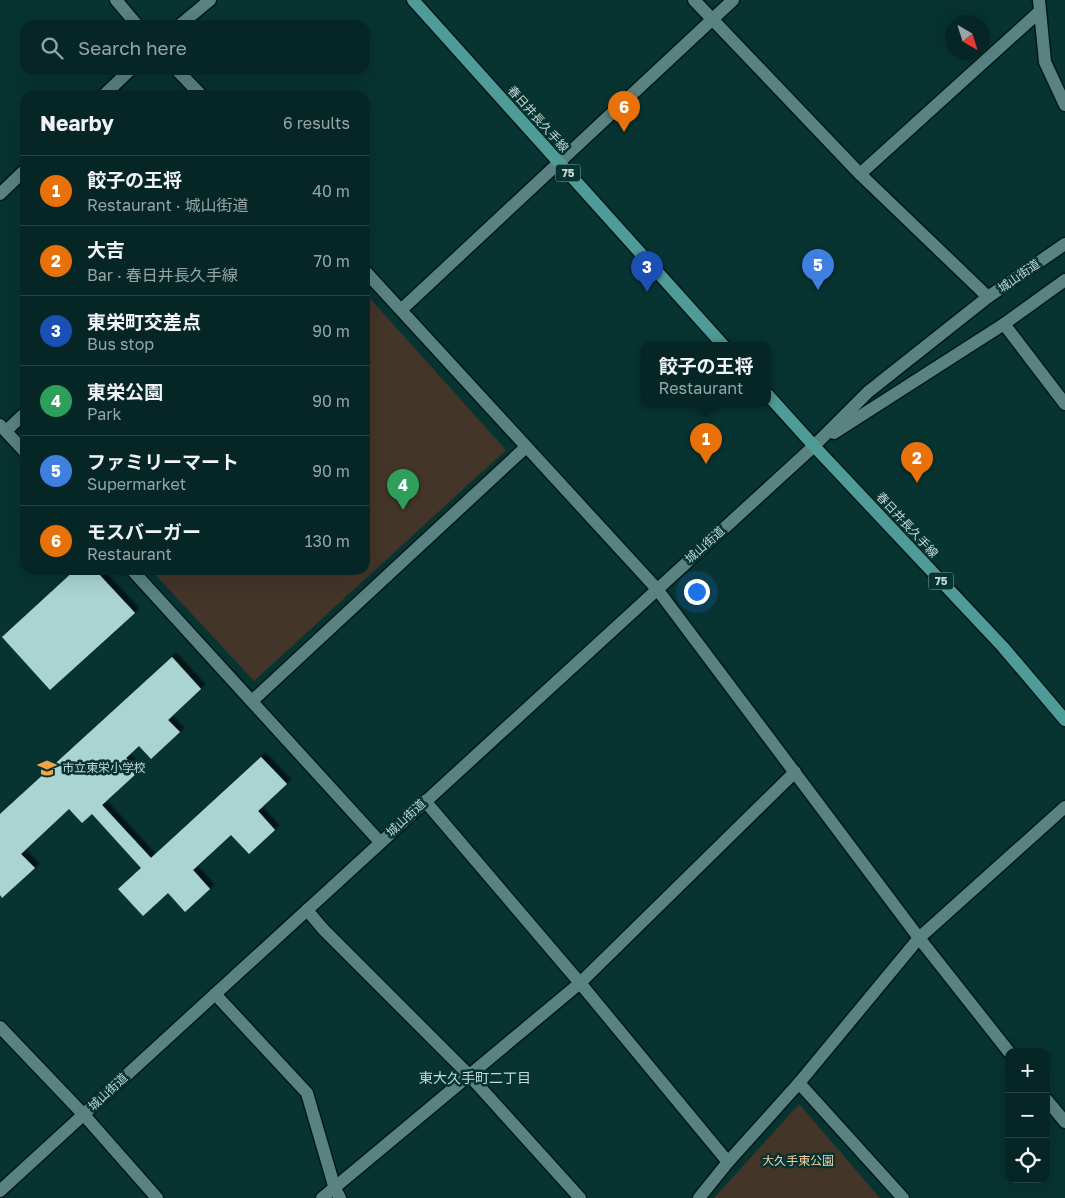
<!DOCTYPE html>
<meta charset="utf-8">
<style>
:root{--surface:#052625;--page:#0e2e2d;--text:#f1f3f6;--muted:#97a5a7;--line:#264342;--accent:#8bbbb9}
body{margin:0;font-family:"Golos Text","Noto Sans JP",sans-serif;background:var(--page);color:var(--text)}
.controls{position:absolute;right:15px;bottom:15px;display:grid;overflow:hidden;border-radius:10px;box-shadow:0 5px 20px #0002}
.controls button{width:45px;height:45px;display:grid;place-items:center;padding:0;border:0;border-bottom:1px solid var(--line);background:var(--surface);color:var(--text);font:25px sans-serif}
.compass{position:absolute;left:945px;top:15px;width:45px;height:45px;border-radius:50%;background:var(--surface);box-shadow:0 5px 20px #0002;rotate:141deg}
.you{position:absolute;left:696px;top:591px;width:18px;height:18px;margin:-12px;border:4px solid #fff;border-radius:50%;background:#1a73e8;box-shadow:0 0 0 8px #1a73e833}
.badge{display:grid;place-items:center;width:32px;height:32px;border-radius:50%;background:var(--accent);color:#fff;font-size:16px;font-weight:700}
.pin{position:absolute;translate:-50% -41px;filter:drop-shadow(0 1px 2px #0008)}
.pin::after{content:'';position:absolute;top:26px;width:18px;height:15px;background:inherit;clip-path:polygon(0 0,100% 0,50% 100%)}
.popup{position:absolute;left:641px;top:342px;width:130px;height:65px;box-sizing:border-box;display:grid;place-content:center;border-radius:10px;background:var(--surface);filter:drop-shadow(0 1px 4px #0005);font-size:16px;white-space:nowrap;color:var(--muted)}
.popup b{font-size:19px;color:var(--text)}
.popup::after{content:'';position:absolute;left:50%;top:100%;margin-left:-10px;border:10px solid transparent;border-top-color:var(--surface)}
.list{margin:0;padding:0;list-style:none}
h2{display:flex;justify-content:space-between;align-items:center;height:65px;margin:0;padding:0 20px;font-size:21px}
h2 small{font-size:16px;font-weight:400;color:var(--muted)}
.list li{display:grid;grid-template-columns:32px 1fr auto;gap:15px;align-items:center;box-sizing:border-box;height:70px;padding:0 20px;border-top:1px solid var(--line)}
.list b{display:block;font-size:19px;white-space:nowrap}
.list p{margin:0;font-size:16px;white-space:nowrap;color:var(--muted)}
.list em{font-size:16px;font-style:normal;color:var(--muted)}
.icon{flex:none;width:28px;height:28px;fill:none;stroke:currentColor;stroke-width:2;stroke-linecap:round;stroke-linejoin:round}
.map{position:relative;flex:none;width:1065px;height:1198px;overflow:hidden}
.search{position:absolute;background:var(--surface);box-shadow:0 5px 20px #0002;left:20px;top:20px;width:350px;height:55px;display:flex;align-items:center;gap:12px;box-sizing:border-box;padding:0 18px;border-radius:15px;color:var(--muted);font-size:19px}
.panel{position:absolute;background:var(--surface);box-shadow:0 5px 20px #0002;left:20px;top:90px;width:350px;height:485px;border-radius:15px}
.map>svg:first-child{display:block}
</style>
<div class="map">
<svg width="1065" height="1198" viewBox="0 0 1065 1198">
<defs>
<filter id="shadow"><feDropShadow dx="4.5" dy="-4.5" stdDeviation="1" flood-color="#0009"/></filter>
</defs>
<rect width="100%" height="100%" fill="#073331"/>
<!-- green -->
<g fill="#433528">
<polygon points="365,293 506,450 254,681 151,570 365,570"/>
<polygon points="799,1104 880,1198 714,1198"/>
</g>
<!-- building -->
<g fill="#a9d4d2" filter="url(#shadow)">
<polygon points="75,570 95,570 135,613 50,690 2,637"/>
<polygon points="172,657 201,689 168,720 180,732 151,759 139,746 126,758 138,772 102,805 151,858 261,757 287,784 258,811 275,830 249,854 231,835 193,870 210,889 185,912 168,893 143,916 118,889 141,868 92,814 82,823 69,809 21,854 35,868 2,898 0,895 0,814"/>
</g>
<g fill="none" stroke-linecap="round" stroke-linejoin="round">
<!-- minor casing -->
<g stroke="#001918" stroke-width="15">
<g id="minor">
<polyline points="116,0 137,25"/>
<polyline points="694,0 860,174 988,297"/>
<polyline points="1039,0 1045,62 1065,105"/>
<polyline points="180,25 210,0"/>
<polyline points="177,70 201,95"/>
<polyline points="104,95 130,70"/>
<polyline points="860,174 1039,12"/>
<polyline points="0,194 25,170"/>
<polyline points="365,271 657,589 919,938 1009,1052"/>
<polyline points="401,310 733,0"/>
<polyline points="1004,324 1065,404"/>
<polyline points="0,425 25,452"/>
<polyline points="6,431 25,413"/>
<polyline points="834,433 1004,324 1065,280"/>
<polyline points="132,570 380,842"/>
<polyline points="252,701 526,447"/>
<polyline points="425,801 580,983 728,1162"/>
<polyline points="307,910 323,929 469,1075 580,1198"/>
<polyline points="215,994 307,1093 335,1189 340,1198"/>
<polyline points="0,1027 84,1115 157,1198"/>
<polyline points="799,1083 903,1198"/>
<polyline points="1046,1099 1065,1122"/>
<polyline points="0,1191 814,446 868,392 988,297 1065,244"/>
<polyline points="322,1198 580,983 795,772"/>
<polyline points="699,1198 728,1162 799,1083 919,938 1065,807"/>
</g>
</g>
<!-- major casing -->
<g stroke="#001918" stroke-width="15">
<g id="major">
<polyline points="413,0 723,345"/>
<polyline points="767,394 814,446 1003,647 1065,720"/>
</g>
</g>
<!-- minor -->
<use href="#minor" stroke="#598280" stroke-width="12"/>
<!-- major -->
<use href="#major" stroke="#4f9b98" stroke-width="12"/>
</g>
<!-- icons -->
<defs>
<g id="school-bare" transform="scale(1.5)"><path d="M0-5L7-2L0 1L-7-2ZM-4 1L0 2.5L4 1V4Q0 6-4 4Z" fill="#f5a345" stroke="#073331" stroke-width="2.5" paint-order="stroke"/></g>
</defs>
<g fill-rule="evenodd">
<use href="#school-bare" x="47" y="768"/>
</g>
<g text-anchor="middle" stroke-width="5" stroke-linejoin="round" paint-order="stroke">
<!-- shield labels -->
<g fill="#073331" stroke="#8ba7a5" stroke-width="1">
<rect x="555.5" y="164.5" width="25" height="17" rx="4"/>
<rect x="928.5" y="572.5" width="25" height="17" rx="4"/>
</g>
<g font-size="11" font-weight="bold" fill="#c3d9d7">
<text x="568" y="177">75</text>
<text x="941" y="585">75</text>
</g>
<!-- street labels -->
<g font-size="12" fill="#c3d9d7" stroke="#073331">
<text transform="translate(538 119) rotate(48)" y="4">春日井長久手線</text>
<text transform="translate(1019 276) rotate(-35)" y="4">城山街道</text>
<text transform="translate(907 525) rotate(47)" y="4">春日井長久手線</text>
<text transform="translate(705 545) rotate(-42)" y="4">城山街道</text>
<text transform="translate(406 818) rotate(-43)" y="4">城山街道</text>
<text transform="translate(108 1092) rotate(-43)" y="4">城山街道</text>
</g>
<!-- poi labels -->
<g font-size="12" fill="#c3d9d7" stroke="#073331" text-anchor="start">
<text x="62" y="772">市立東栄小学校</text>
</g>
<!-- park labels -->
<g font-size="12" fill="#fad0a6" stroke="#073331">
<text x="798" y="1165">大久手東公園</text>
</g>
<!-- neighbourhood labels -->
<g font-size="14" fill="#c3d9d7" stroke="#073331">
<text x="475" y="1083">東大久手町二丁目</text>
</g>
</g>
</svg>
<div class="controls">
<button>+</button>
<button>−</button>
<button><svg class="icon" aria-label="locate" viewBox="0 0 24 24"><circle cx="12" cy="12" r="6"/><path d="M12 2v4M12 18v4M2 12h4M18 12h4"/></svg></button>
</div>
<svg class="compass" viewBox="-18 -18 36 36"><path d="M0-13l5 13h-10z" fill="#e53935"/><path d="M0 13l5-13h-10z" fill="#97a5a7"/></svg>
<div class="you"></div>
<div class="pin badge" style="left:706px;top:464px;background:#e8710a">1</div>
<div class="popup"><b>餃子の王将</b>Restaurant</div>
<div class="pin badge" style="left:917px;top:483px;background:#e8710a">2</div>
<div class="pin badge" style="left:647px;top:292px;background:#1a4fb4">3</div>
<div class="pin badge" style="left:403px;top:510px;background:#2e9e5b">4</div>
<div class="pin badge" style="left:818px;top:290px;background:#3f7fe0">5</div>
<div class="pin badge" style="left:624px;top:132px;background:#e8710a">6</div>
<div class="search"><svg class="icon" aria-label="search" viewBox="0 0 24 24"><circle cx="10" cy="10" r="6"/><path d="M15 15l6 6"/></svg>Search here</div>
<section class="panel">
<h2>Nearby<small>6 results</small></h2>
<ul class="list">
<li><span class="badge" style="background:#e8710a">1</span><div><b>餃子の王将</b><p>Restaurant · 城山街道</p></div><em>40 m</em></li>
<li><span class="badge" style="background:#e8710a">2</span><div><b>大吉</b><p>Bar · 春日井長久手線</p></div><em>70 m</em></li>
<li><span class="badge" style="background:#1a4fb4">3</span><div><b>東栄町交差点</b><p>Bus stop</p></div><em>90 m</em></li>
<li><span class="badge" style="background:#2e9e5b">4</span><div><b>東栄公園</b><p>Park</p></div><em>90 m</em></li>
<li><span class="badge" style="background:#3f7fe0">5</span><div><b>ファミリーマート</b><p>Supermarket</p></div><em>90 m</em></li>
<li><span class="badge" style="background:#e8710a">6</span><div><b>モスバーガー</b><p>Restaurant</p></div><em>130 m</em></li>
</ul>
</section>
</div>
